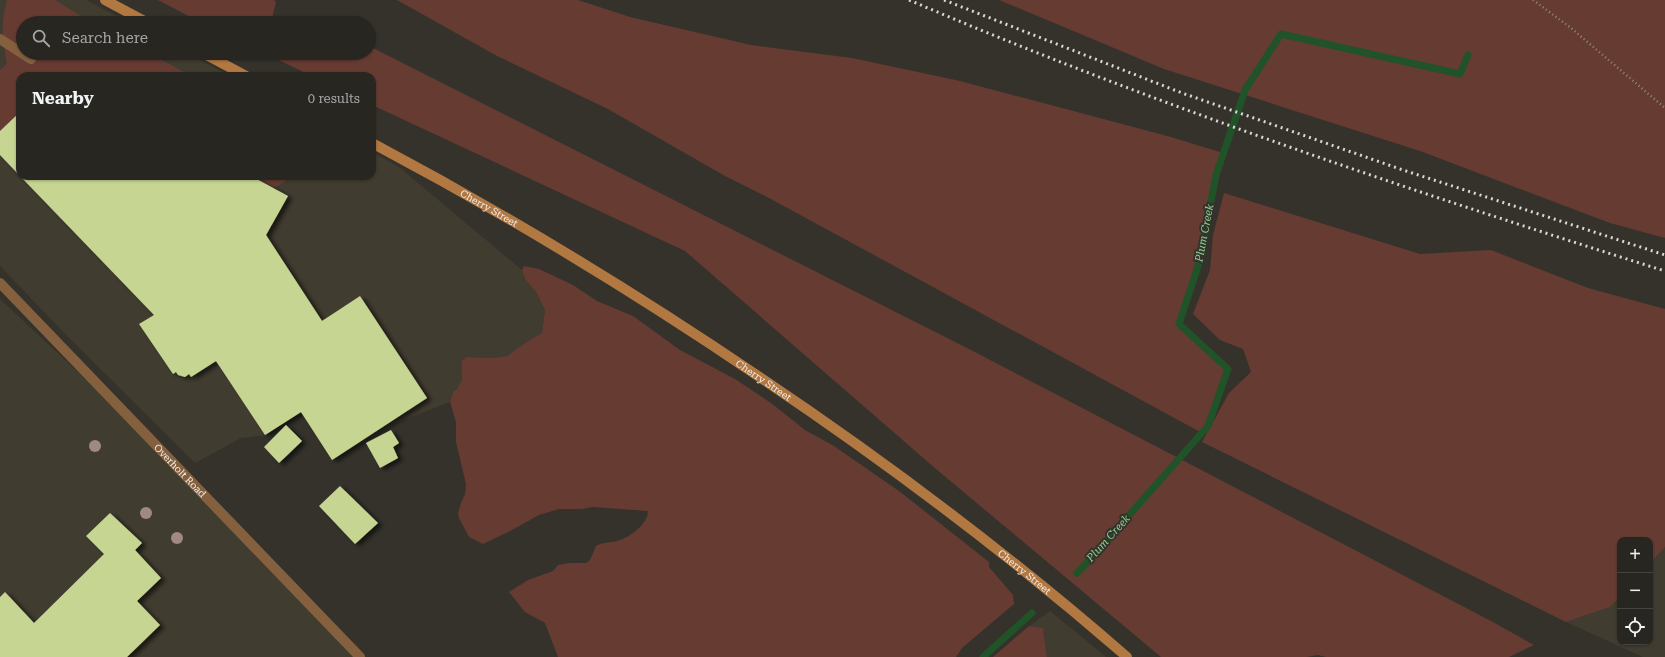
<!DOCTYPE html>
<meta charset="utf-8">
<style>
:root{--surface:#282621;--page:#302e2a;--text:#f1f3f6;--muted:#a5a5a5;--line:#44433f}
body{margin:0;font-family:"Roboto Serif",serif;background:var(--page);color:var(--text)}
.controls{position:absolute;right:12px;bottom:12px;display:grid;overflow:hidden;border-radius:8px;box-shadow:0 1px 3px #0004}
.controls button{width:36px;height:36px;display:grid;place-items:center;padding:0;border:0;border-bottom:1px solid var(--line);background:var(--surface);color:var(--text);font:20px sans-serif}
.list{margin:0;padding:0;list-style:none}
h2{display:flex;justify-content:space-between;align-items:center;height:52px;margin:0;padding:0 16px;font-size:17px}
h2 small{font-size:13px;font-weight:400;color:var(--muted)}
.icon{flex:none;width:22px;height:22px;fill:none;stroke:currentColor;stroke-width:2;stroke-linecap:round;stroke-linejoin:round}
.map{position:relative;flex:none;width:1665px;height:657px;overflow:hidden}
.search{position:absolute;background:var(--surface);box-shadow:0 1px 3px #0004;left:16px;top:16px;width:360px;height:44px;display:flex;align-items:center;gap:10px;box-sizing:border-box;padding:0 14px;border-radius:22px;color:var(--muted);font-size:15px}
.panel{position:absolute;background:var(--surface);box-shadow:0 1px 3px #0004;left:16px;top:72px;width:360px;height:108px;border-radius:12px}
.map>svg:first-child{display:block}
</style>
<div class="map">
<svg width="1665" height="657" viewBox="0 0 1665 657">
<defs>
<filter id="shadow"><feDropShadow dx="4.5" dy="2.5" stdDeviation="2" flood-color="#0009"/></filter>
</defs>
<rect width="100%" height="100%" fill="#35322c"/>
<!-- built -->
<g fill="#413c30">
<polygon points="0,0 86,0 130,23 23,23 23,53 187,53 230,76 20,76 20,176 372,176 372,152 399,167 522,270 525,279 536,292 545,310 542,334 525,343 507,356 492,358 467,357 461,385 453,392 450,402 396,423 332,460 301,412 265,435 241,438 195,463 68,337 0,266"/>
<polygon points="0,299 160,449 360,657 0,657"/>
<polygon points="1665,547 1665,657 1643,657 1566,622 1610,607 1620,597 1620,642 1650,642 1650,564"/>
<polygon points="1050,611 1106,657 1047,657 1043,628 1029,626"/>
</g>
<!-- green -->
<g fill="#653b32">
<path d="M7,0H55L92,23H23V53H148L192,76H65L60,73L57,76H20V112L0,131V70L7,64C3,38 0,26 7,0Z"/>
<polygon points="158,0 274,0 276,2 271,23 202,23"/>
<polygon points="397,0 578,0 630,17 751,45 852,58 960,81 1171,137 1223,153 1216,175 1199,263 1179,324 1228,369 1208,426 1202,433 769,198 725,176 608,109 497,56"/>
<polygon points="999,0 1665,0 1665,238 1610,223 1420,151 1164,69"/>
<polygon points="369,46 971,350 1491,621 1534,645 1509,657 1326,657 1318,655 1307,657 1161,657 936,469 685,251 372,105 372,76 312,76 264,53 369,53"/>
<polygon points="251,176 294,176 274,188"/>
<polygon points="1224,193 1420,254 1491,250 1588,288 1665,309 1665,547 1650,564 1650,540 1620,540 1620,597 1610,607 1566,622 1202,442 1229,393 1251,372 1243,349 1220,340 1193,314 1210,270 1213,235"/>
<path d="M524,266L539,269L573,285L597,301L633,316L680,350L735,379L771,403L805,430L834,446L899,491L989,562V567L1013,595L1014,604L962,648L956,657H558L545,623L525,612L509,592L528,580L553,571L558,565L569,563H586L590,560L596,546C603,542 609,543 617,541C629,538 648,524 648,511L593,507L582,509H559L539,515L510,531L483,544L469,537L459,518L458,513L461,503L465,494L466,484L456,442V422L450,402L453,392L457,389L462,380V360L467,357L492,358L507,356L525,343L542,333L545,310L536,292L525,279L522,270Z"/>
<polygon points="1029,626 1043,628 1047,657 993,657"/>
</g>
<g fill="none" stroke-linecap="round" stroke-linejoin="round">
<!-- stream -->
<g stroke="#205328" stroke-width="7">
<polyline points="1077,573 1085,565 1208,426 1228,369 1179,324 1199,263 1216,175 1245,90 1281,34 1460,74 1468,55"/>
<polyline points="983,657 1032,613"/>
</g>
</g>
<!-- building -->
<g fill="#c6d592" filter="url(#shadow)">
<polygon points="20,112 20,176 0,155 0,131"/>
<polygon points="20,176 251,176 288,196 266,235 322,321 360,296 427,398 332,460 301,412 265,435 216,361 191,377 189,374 185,377 178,375 176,372 173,374 139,324 154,315"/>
<polygon points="286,425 302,441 279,463 264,447"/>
<polygon points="391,430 399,443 393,447 398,458 380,468 366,443"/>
<polygon points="340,486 378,523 355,544 319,506"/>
<polygon points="110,513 142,543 135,550 161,578 137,601 160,625 127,657 0,657 0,597 5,592 34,623 104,554 86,536"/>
</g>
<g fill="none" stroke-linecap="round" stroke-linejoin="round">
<!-- path -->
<polyline stroke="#8e8b86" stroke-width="2.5" stroke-dasharray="1 3" stroke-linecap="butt" points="1533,0 1571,28 1665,108"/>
<!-- lane -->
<polyline stroke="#85603f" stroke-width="10" points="0,39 31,59"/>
<!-- street -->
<path stroke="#85603f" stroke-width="10" id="s1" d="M0,283L360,657"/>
<!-- secondary -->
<g stroke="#b27841" stroke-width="10">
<polyline points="105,0 148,23"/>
<polyline points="203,53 246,76"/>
<path id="s2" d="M372,143C506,214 636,293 761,378C889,464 1011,556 1127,657"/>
</g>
<!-- rail -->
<g stroke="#dad8d4" stroke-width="3" stroke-dasharray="2 4" stroke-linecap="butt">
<path d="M909,0C1155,105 1410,191 1665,271"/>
<polyline points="944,0 1182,93 1403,170 1665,255"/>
</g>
</g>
<!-- trees -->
<g fill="#a08981">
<circle cx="95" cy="446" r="6"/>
<circle cx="146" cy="513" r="6"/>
<circle cx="177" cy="538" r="6"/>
</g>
<g text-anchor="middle" stroke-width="4" stroke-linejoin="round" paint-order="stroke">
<!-- street labels -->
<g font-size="10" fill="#efede9" stroke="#35322c">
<text dy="4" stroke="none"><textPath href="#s2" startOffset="134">Cherry Street</textPath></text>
<text dy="4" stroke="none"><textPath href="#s2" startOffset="458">Cherry Street</textPath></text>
<text dy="4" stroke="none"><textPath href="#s1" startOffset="260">Overholt Road</textPath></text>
<text dy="4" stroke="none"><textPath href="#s2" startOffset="782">Cherry Street</textPath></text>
</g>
<!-- water labels -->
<g font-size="11" font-style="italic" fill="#89d491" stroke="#35322c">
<text transform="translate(1204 233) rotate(-79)" y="4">Plum Creek</text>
<text transform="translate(1108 538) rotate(-48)" y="4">Plum Creek</text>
</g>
</g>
</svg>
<div class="controls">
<button>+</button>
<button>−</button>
<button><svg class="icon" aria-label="locate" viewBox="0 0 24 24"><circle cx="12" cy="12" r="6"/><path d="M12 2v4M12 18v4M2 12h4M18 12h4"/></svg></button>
</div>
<div class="search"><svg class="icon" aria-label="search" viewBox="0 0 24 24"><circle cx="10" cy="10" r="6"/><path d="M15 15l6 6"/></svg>Search here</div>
<section class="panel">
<h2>Nearby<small>0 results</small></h2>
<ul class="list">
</ul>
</section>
</div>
